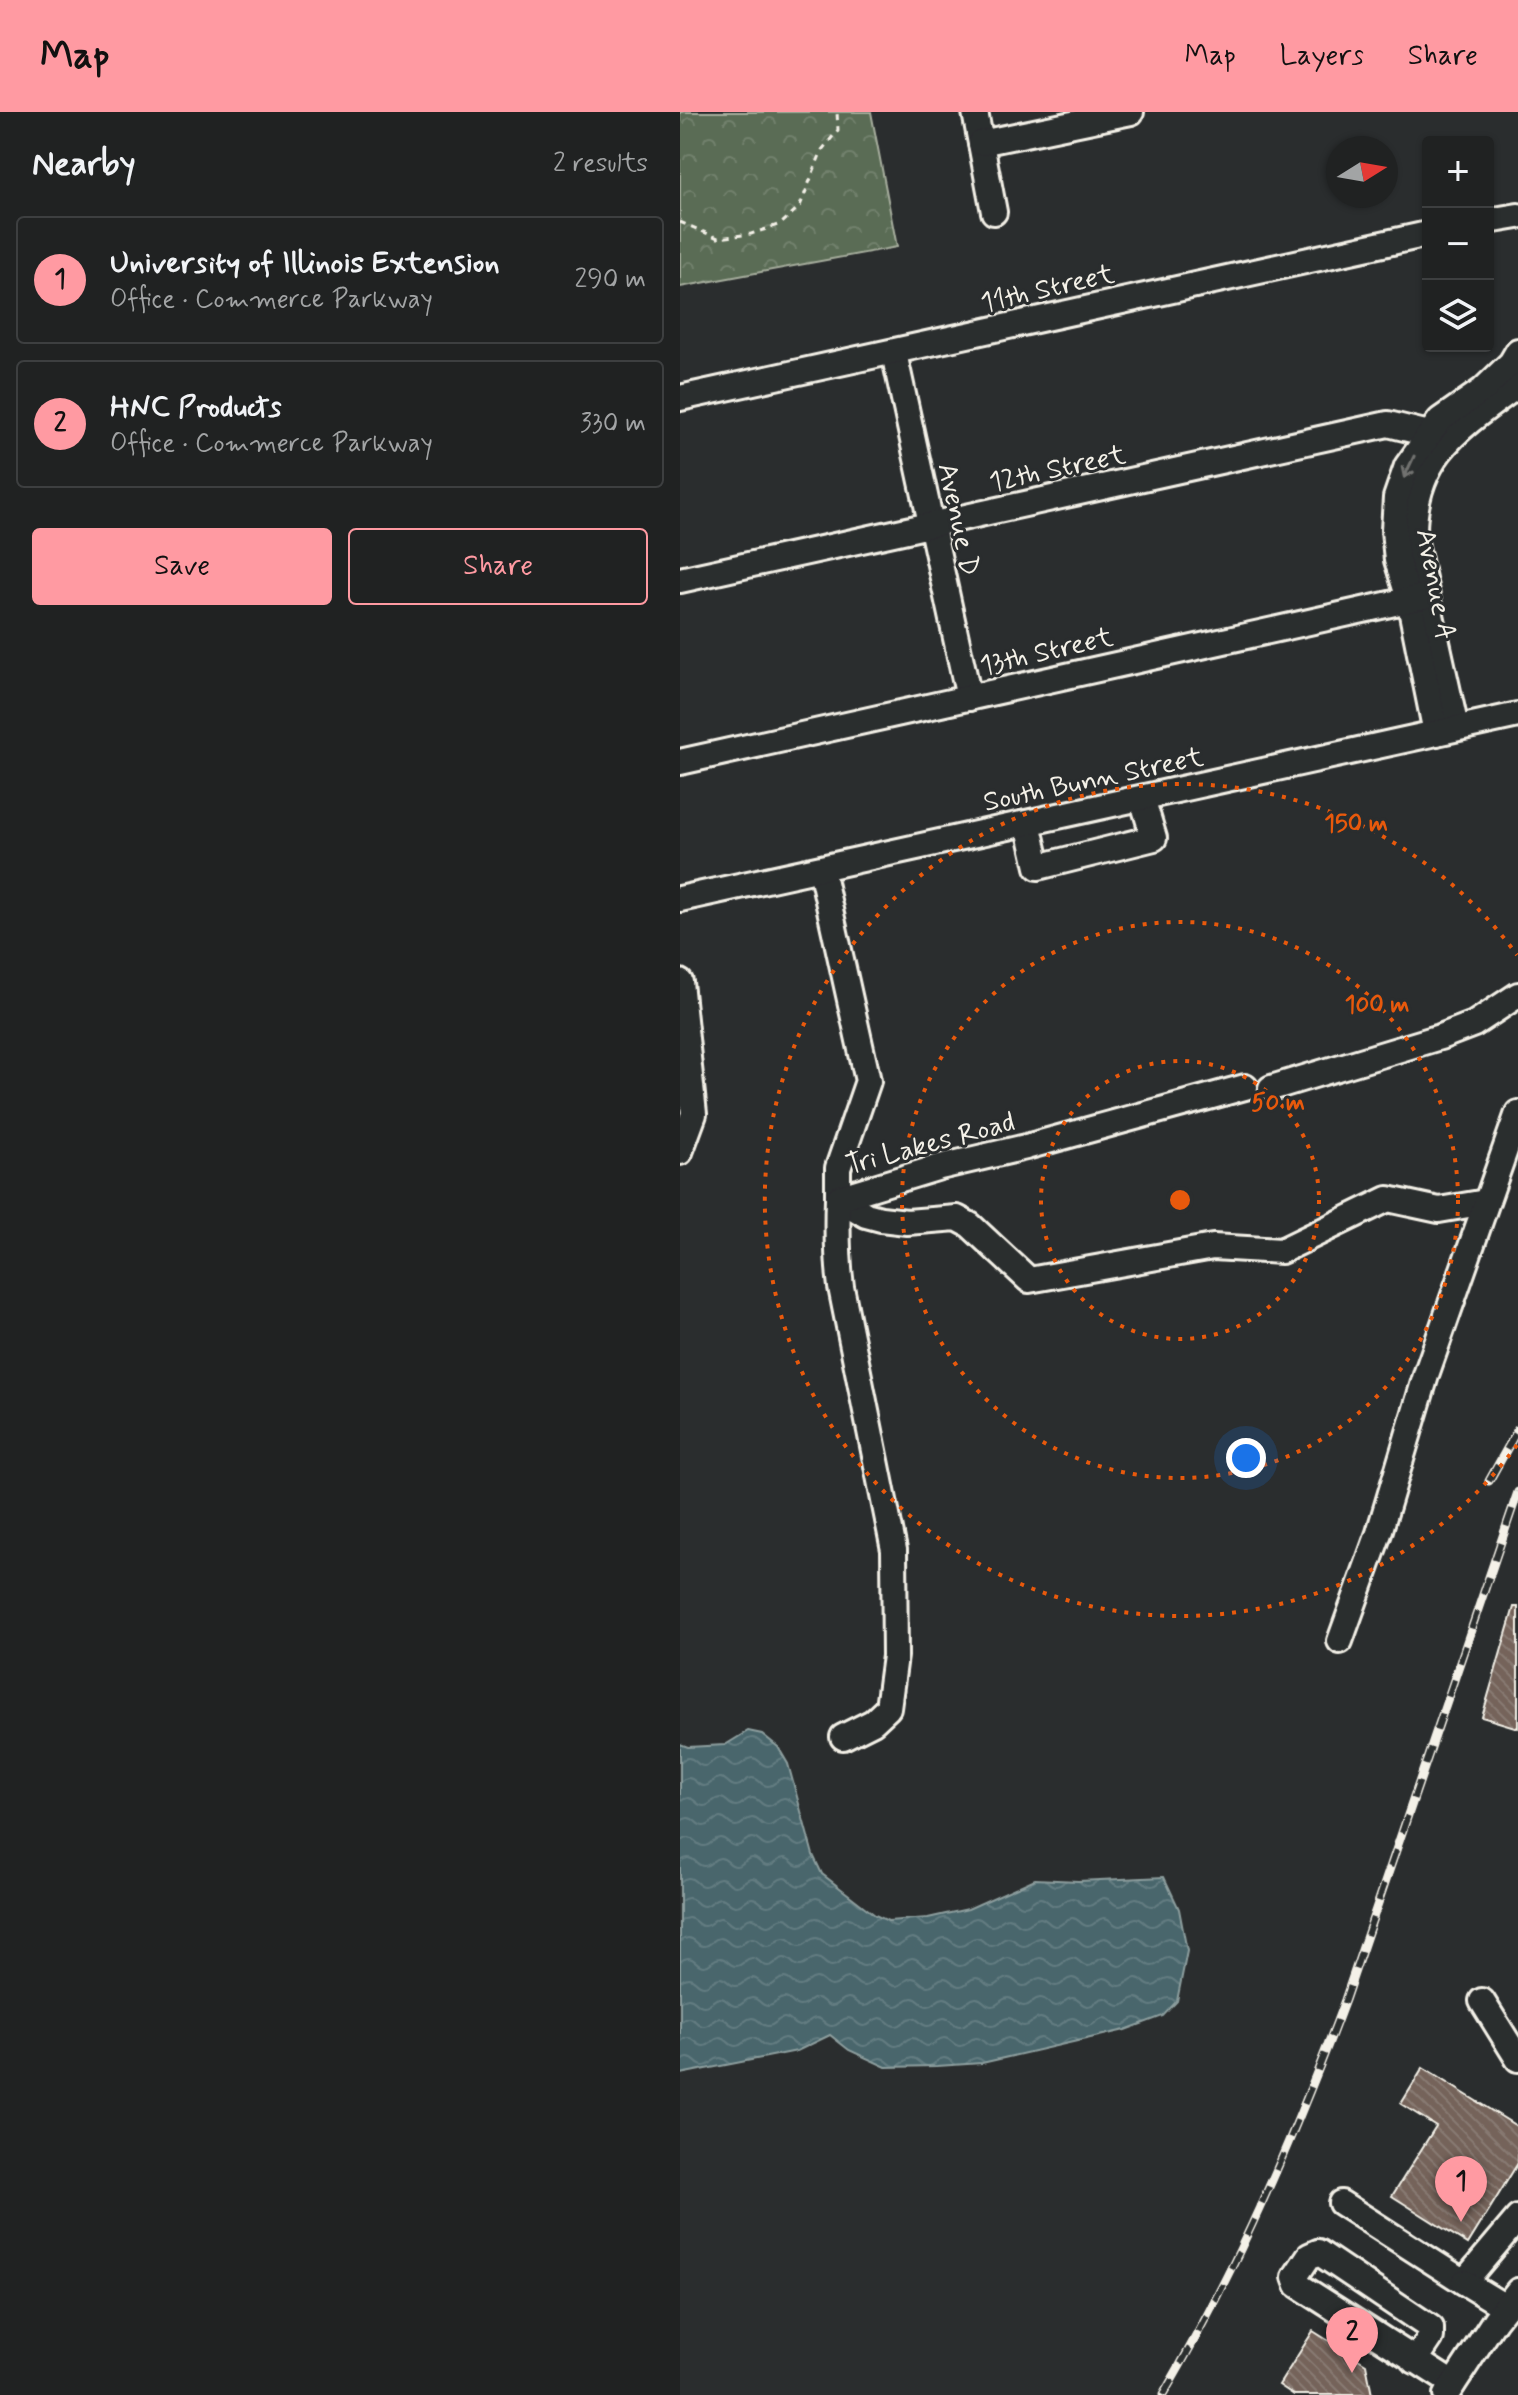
<!DOCTYPE html>
<meta charset="utf-8">
<style>
:root{--surface:#202222;--page:#2d2f2f;--text:#f1f3f6;--muted:#a2a4a5;--line:#3d3f40;--accent:#ff9aa2}
body{margin:0;font-family:Mynerve,sans-serif;background:var(--page);color:var(--text)}
.controls{position:absolute;right:24px;top:24px;display:grid;overflow:hidden;border-radius:8px;box-shadow:0 2px 6px #0004}
.controls button{width:72px;height:72px;display:grid;place-items:center;padding:0;border:0;border-bottom:2px solid var(--line);background:var(--surface);color:var(--text);font:40px sans-serif}
.compass{position:absolute;left:646px;top:24px;width:72px;height:72px;border-radius:50%;background:var(--surface);box-shadow:0 2px 6px #0004;rotate:79deg}
.you{position:absolute;left:566px;top:1346px;width:28px;height:28px;margin:-20px;border:6px solid #fff;border-radius:50%;background:#1a73e8;box-shadow:0 0 0 12px #1a73e833}
.badge{display:grid;place-items:center;width:52px;height:52px;border-radius:50%;background:var(--accent);color:#111;font-size:26px;font-weight:700}
.pin{position:absolute;translate:-50% -66px;filter:drop-shadow(0 2px 4px #0008)}
.pin::after{content:'';position:absolute;top:42px;width:28px;height:24px;background:inherit;clip-path:polygon(0 0,100% 0,50% 100%)}
.list{margin:0;padding:0;list-style:none}
h2{display:flex;justify-content:space-between;align-items:center;height:104px;margin:0;padding:0 32px;font-size:34px}
h2 small{font-size:26px;font-weight:400;color:var(--muted)}
.list li{display:grid;grid-template-columns:52px 1fr auto;gap:24px;align-items:center;box-sizing:border-box;height:128px;margin:0 16px 16px;padding:0 16px;border:2px solid var(--line);border-radius:8px}
.list b{display:block;font-size:30px;white-space:nowrap}
.list p{margin:0;font-size:26px;white-space:nowrap;color:var(--muted)}
.list em{font-size:26px;font-style:normal;color:var(--muted)}
.actions{display:flex;gap:16px;padding:24px 32px}
.actions a{flex:1;padding:18px 0;border:2px solid var(--accent);border-radius:8px;text-align:center;font-size:28px;color:var(--accent)}
.actions .main{background:var(--accent);color:#111}
.icon{flex:none;width:44px;height:44px;fill:none;stroke:currentColor;stroke-width:2;stroke-linecap:round;stroke-linejoin:round}
.map{position:relative;flex:none;width:838px;height:2283px;overflow:hidden}
header{display:flex;align-items:center;gap:48px;box-sizing:border-box;height:112px;padding:0 40px;background:var(--accent);color:#111}
header strong{font-size:38px}
nav{display:flex;gap:44px;margin-inline-start:auto;font-size:28px}
main{display:flex}
aside{flex:1;background:var(--surface)}
.map>svg:first-child{display:block}
</style>
<header>
<strong>Map</strong>
<nav><a>Map</a><a>Layers</a><a>Share</a></nav>
</header>
<main>
<aside>
<h2>Nearby<small>2 results</small></h2>
<ul class="list">
<li><span class="badge">1</span><div><b>University of Illinois Extension</b><p>Office · Commerce Parkway</p></div><em>290 m</em></li>
<li><span class="badge">2</span><div><b>HNC Products</b><p>Office · Commerce Parkway</p></div><em>330 m</em></li>
</ul>
<div class="actions"><a class="main">Save</a><a>Share</a></div>
</aside>
<div class="map">
<svg width="838" height="2283" viewBox="0 0 838 2283">
<defs>
<pattern id="park-crowns" width="20" height="18" patternUnits="userSpaceOnUse" patternTransform="scale(2)"><rect width="20" height="18" fill="#5a6c55"/><path d="M2 6a3 3 0 1 1 6 0M12 15a3 3 0 1 1 6 0" fill="none" stroke="#72816d"/></pattern>
<pattern id="water-waves" width="16" height="10" patternUnits="userSpaceOnUse" patternTransform="scale(2)"><rect width="16" height="10" fill="#48666c"/><path d="M0 5q4-4 8 0t8 0" fill="none" stroke="#637c81"/></pattern>
<pattern id="building-back-hatch" width="6" height="6" patternUnits="userSpaceOnUse" patternTransform="scale(2)"><rect width="6" height="6" fill="#74635a"/><path d="M-1 5l2 2M0 0l6 6M5-1l2 2" fill="none" stroke="#887a72"/></pattern>
</defs>
<rect width="100%" height="100%" fill="#2a2d2e"/>
<filter id="ink" filterUnits="userSpaceOnUse"><feTurbulence type="fractalNoise" baseFrequency=".0125" numOctaves="2"/><feDisplacementMap in="SourceGraphic" scale="16" xChannelSelector="R" yChannelSelector="G"/><feConvolveMatrix kernelMatrix="1 2 1 2 8 2 1 2 1" color-interpolation-filters="sRGB"/></filter>
<g filter="url(#ink)">
<!-- park -->
<polygon fill="url(#park-crowns)" stroke="#a7ae9e" stroke-width="2" points="0,0 191,0 217,135 0,175"/>
<!-- water -->
<polygon fill="url(#water-waves)" stroke="#8d9e9e" stroke-width="2" points="68,1619 82,1622 98,1635 108,1652 133,1743 142,1762 195,1803 208,1809 248,1806 288,1797 355,1767 398,1769 484,1765 499,1797 507,1839 497,1889 483,1904 445,1918 302,1951 257,1954 206,1955 169,1938 150,1923 117,1939 0,1962 0,1632 8,1635 45,1633"/>
<!-- building -->
<g fill="url(#building-back-hatch)" stroke="#f4f1e8" stroke-width="2">
<polygon points="834,1495 838,1495 838,1616 802,1605"/>
<polygon points="743,1956 838,2015 838,2051 788,2132 712,2084 756,2014 721,1992"/>
<polygon points="633,2219 686,2252 692,2283 614,2283 599,2273"/>
</g>
<g fill="none" stroke-linecap="round" stroke-linejoin="round">
<!-- minor casing -->
<g stroke="#f4f1e8" stroke-width="30">
<g id="minor">
<polyline points="295,0 314,100"/>
<polyline points="301,31 451,0"/>
<polyline points="808,109 838,104"/>
<polyline points="214,241 289,586"/>
<polyline points="0,286 748,122"/>
<polyline points="0,468 708,312 749,322 764,332"/>
<path d="M776,616L734,426C732,345 779,316 838,273"/>
<polyline points="756,621 729,487 717,448 714,418 716,386 727,354 760,308 803,278 831,251 838,239"/>
<polyline points="0,650 746,484"/>
<polyline points="348,711 358,755 474,726 462,686"/>
<polyline points="141,757 188,969 158,1056 158,1086 186,1103 201,1107 227,1110 277,1106 290,1113 349,1168 533,1135 601,1139 708,1087 759,1098 806,1090"/>
<polyline points="0,787 838,603"/>
<polyline points="0,870 14,1002 0,1040"/>
<polyline points="591,976 760,925 794,912 838,883"/>
<polyline points="660,1529 699,1421 747,1260 838,1001"/>
<path d="M163,1625L193,1610L208,1596L215,1544L214,1438L161,1175C157,1145 157,1116 158,1086L260,1055L346,1035L565,975"/>
<polyline points="802,1889 838,1947"/>
<polyline points="661,2091 784,2170 838,2106"/>
<polyline points="784,2170 825,2195"/>
<polyline points="735,2249 751,2225 751,2216 638,2140 629,2144 615,2165 618,2173 773,2272"/>
<polyline points="766,2283 815,2208 838,2179"/>
</g>
</g>
<!-- path -->
<polyline stroke="#f4f1e8" stroke-width="3" stroke-dasharray="6 6" stroke-linecap="butt" points="0,110 38,126 71,122 101,112 120,94 142,38 158,18 157,0"/>
<!-- minor -->
<use href="#minor" stroke="#2a2d2e" stroke-width="24"/>
<!-- rail casing -->
<g stroke="#f4f1e8" stroke-width="9">
<g id="rail">
<polyline points="809,1369 838,1317"/>
<path d="M483,2283C557,2157 614,2024 665,1888L838,1380"/>
</g>
</g>
<!-- rail -->
<use href="#rail" stroke="#2a2d2e" stroke-width="6" stroke-dasharray="18" stroke-linecap="butt"/>
</g>
<!-- one-way arrows -->
<defs><path id="oneway-shaft" d="M-6 0H5M1.5-3L5.5 0L1.5 3" fill="none" stroke-width="1.6" stroke-linecap="round" stroke-linejoin="round" transform="scale(2)"/></defs>
<use stroke="#71726f" href="#oneway-shaft" transform="translate(729 355) rotate(115)"/>
</g>
<!-- distance rings -->
<g fill="none" stroke="#e8590c" stroke-width="4" stroke-dasharray="4 8">
<circle cx="500" cy="1088" r="139"/>
<circle cx="500" cy="1088" r="278"/>
<path d="M837 1333A416 416 0 1 1 837 843"/>
</g>
<g text-anchor="middle" stroke-width="6" stroke-linejoin="round" paint-order="stroke">
<!-- street labels -->
<g font-size="28" fill="#f4f1e8" stroke="#2a2d2e">
<text transform="translate(367 175) rotate(-13)" y="10">11th Street</text>
<text transform="translate(377 355) rotate(-12)" y="10">12th Street</text>
<text transform="translate(280 407) rotate(78)" y="10">Avenue D</text>
<text transform="translate(757 472) rotate(79)" y="10">Avenue A</text>
<text transform="translate(366 538) rotate(-13)" y="10">13th Street</text>
<text transform="translate(413 666) rotate(-12)" y="10">South Bunn Street</text>
<text transform="translate(250 1030) rotate(-15)" y="10">Tri Lakes Road</text>
</g>
</g>
<circle cx="500" cy="1088" r="12" fill="#e8590c" stroke="#2a2d2e" stroke-width="4"/>
<g font-size="24" text-anchor="middle" font-weight="bold" fill="#e8590c" stroke="#2a2d2e" stroke-width="6" stroke-linejoin="round" paint-order="stroke">
<text x="676" y="719">150 m</text>
<text x="697" y="900">100 m</text>
<text x="598" y="998">50 m</text>
</g>
</svg>
<div class="controls">
<button>+</button>
<button>−</button>
<button><svg class="icon" aria-label="layers" viewBox="0 0 24 24"><path d="M12 4l9 5-9 5-9-5zM3 14l9 5 9-5"/></svg></button>
</div>
<svg class="compass" viewBox="-18 -18 36 36"><path d="M0-13l5 13h-10z" fill="#e53935"/><path d="M0 13l5-13h-10z" fill="#a2a4a5"/></svg>
<div class="you"></div>
<div class="pin badge" style="left:781px;top:2110px">1</div>
<div class="pin badge" style="left:672px;top:2261px">2</div>
</div>
</main>
